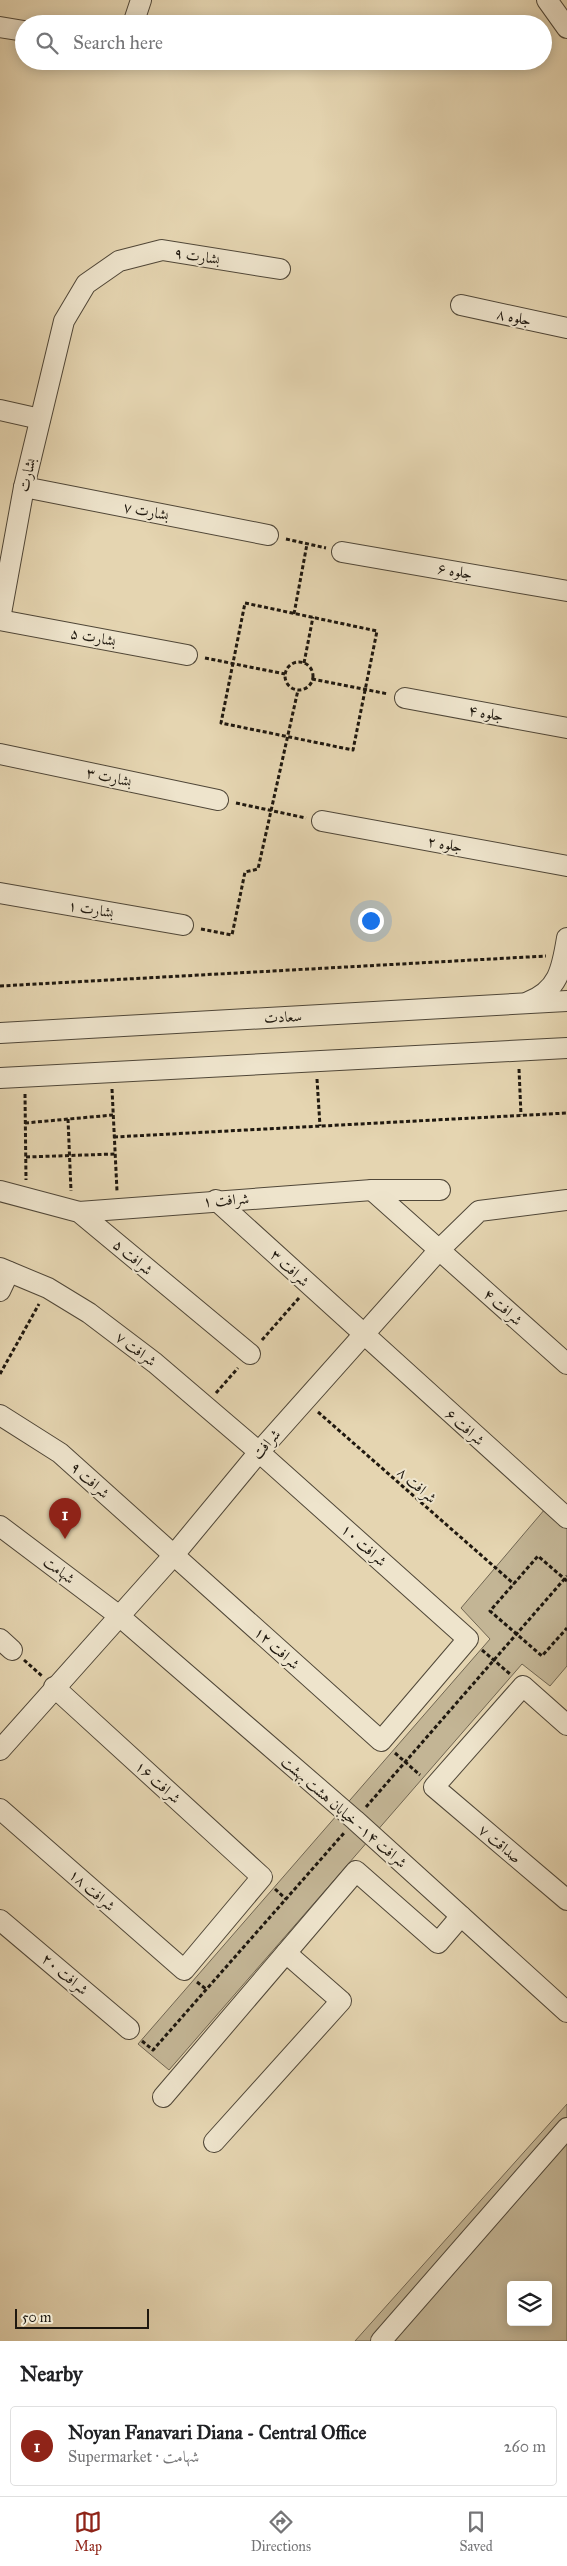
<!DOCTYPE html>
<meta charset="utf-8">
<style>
:root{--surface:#fff;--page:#f6f6f6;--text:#202124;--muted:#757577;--line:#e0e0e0;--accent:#8f2418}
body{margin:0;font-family:"IM FELL Great Primer",Amiri,serif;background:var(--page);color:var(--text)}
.controls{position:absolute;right:15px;bottom:15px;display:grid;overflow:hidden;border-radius:5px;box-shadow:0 2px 12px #0003}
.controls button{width:45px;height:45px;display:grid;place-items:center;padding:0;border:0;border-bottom:1px solid var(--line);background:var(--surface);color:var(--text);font:25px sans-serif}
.scale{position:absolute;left:15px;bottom:12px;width:134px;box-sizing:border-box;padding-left:5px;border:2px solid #1f180f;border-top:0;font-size:14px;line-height:18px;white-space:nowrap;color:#1f180f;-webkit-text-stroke:4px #eee4cc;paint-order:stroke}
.you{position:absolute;left:370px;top:920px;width:18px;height:18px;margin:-12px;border:4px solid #fff;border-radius:50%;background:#1a73e8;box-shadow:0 0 0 8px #1a73e833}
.badge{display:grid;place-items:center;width:32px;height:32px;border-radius:50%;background:var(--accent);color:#fff;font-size:16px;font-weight:700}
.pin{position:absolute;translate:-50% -41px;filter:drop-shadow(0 1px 2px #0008)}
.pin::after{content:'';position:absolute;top:26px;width:18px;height:15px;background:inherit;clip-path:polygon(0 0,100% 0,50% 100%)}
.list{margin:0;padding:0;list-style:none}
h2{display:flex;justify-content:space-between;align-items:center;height:65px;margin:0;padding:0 20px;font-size:21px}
h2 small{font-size:16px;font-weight:400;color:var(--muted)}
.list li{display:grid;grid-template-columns:32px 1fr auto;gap:15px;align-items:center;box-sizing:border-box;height:80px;margin:0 10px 10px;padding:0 10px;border:1px solid var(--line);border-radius:5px}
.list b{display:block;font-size:19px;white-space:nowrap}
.list p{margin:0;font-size:16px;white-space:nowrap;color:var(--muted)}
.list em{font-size:16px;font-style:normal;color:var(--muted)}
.icon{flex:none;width:28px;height:28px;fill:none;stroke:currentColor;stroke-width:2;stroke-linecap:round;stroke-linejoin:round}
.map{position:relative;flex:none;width:567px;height:2341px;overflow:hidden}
.search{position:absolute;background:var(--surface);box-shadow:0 2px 12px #0003;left:15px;right:15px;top:15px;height:55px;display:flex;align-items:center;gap:12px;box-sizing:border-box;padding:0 18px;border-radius:28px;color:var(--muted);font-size:19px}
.sheet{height:155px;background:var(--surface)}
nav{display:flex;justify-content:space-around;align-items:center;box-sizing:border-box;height:70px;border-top:1px solid var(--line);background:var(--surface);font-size:14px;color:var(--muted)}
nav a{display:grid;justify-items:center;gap:2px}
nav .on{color:var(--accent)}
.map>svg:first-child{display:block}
</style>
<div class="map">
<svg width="567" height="2341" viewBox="0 0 567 2341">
<rect width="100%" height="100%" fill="#e5d5b1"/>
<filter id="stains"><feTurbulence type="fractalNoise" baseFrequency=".004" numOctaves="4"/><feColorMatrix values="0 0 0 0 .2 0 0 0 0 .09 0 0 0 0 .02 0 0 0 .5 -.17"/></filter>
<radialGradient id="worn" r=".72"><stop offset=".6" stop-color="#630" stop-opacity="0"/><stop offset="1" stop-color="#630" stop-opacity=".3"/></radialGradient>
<!-- green -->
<g fill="#c3b595" stroke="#716652" fill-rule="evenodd">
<polygon points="545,1509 567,1526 567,1666 550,1686 522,1664 169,2070 138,2044 490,1639 461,1608"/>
<path d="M567,2104V2341H355ZM511,2285H548V2322H511Z"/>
</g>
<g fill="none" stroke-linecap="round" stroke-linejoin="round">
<!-- minor casing -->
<g stroke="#504738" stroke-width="22">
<g id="minor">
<polyline points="547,0 567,28"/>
<polyline points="133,24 141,0"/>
<polyline points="0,27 24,31"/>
<polyline points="461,305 567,328"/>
<polyline points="0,410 40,419"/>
<polyline points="24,487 268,535"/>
<polyline points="342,552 567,591"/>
<polyline points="0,619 24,487 64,321 86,284 119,261 162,250 280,269"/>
<polyline points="0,620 187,655"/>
<polyline points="405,698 567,728"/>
<polyline points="0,754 218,800"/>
<polyline points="322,821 567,866"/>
<polyline points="0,893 183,925"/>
<path d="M528,1002C559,990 562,968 567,938"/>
<polyline points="0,1033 567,1001"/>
<polyline points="0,1078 567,1048"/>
<polyline points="372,1190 567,1364"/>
<polyline points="0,1191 79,1212 250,1354"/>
<polyline points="216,1200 567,1518"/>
<polyline points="79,1212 372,1190 440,1190"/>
<polyline points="0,1268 48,1288 89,1313 155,1363 259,1452 468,1639 381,1741 60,1453 0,1415"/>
<polyline points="0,1291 9,1272"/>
<polyline points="0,1526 118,1615 355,1820 567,2012"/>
<polyline points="0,1639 12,1650"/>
<polyline points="567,1725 523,1686 434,1787 567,1900"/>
<polyline points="0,1750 173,1556 259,1452 439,1250 479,1211 567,1200"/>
<polyline points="0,1809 184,1970 262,1877 54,1687"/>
<polyline points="0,1920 129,2029"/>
<polyline points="163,2097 356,1871 438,1943 461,1916"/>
<polyline points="214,2142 341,2001 286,1953"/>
<polyline points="381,2341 567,2128"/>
</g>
</g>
<!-- path -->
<g stroke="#1f180f" stroke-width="3" stroke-dasharray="4 2.5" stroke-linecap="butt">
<polyline points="286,539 326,548"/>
<polygon points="245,603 377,631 353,750 221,723"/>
<polyline points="294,614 307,544"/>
<polyline points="205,658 285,674"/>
<circle cx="299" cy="676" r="14"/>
<polyline points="304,663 313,617"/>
<polyline points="312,679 388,694"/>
<polyline points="236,803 306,818"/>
<polyline points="201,929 232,935 245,872 258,869 298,690"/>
<polyline points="0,986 546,956"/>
<polyline points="519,1069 521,1115"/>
<polyline points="317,1079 320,1126"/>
<polyline points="112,1089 117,1191"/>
<polyline points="25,1094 26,1180"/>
<polyline points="68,1119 71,1191"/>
<polyline points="25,1123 113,1115"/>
<polyline points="114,1137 567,1113"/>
<polyline points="26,1157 115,1154"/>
<polyline points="262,1340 299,1298"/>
<polyline points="0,1374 39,1304"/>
<polyline points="216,1393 238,1368"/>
<polyline points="318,1412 514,1584"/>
<polyline points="567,1581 538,1556 490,1611 542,1656 567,1628"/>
<polyline points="482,1650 510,1674"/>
<polyline points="24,1660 42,1676"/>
<polyline points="395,1753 420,1775"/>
<polyline points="366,1807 567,1576"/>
<polyline points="275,1889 286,1899"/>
<polyline points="197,1982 206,1989"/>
<polyline points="142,2041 153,2050 344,1833"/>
</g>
<!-- minor -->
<use href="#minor" stroke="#eee4cc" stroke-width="20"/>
</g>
<g text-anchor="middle" stroke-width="4" stroke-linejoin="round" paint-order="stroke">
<!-- street labels -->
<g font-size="15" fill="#1f180f" stroke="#eee4cc">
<text transform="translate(197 256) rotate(9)" y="5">بشارت ۹</text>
<text transform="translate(514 317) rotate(12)" y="5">جلوه ۸</text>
<text transform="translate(27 475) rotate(-77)" y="5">بشارت</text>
<text transform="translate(146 511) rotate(11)" y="5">بشارت ۷</text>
<text transform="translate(455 571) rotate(10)" y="5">جلوه ۶</text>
<text transform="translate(93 637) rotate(11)" y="5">بشارت ۵</text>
<text transform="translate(486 713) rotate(10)" y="5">جلوه ۴</text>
<text transform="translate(109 777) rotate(12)" y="5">بشارت ۳</text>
<text transform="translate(445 844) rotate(10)" y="5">جلوه ۲</text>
<text transform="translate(91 909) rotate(10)" y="5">بشارت ۱</text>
<text transform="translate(283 1017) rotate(-3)" y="5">سعادت</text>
<text transform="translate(226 1200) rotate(-4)" y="5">شرافت ۱</text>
<text transform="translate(133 1257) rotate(40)" y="5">شرافت ۵</text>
<text transform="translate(290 1268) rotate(43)" y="5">شرافت ۳</text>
<text transform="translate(503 1307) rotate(42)" y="5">شرافت ۴</text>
<text transform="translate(136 1349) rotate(37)" y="5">شرافت ۷</text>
<text transform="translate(465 1427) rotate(42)" y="5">شرافت ۶</text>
<text transform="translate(266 1444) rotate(-48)" y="5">شرافت</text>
<text transform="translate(90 1480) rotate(42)" y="5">شرافت ۹</text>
<text transform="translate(417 1485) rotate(41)" y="5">شرافت ۸</text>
<text transform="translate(364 1545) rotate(42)" y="5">شرافت ۱۰</text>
<text transform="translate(59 1570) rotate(37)" y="5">شهامت</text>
<text transform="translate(277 1648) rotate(42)" y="5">شرافت ۱۲</text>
<text transform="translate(158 1782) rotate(42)" y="5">شرافت ۱۶</text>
<text transform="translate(344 1812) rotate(41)" y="5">شرافت ۱۴- خیابان هشت بهشت</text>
<text transform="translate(500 1844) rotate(40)" y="5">صداقت ۷</text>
<text transform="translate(92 1890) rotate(41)" y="5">شرافت ۱۸</text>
<text transform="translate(65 1974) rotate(40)" y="5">شرافت ۲۰</text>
</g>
</g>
<rect width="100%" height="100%" filter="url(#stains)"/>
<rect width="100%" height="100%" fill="url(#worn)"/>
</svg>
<div class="controls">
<button><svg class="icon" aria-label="layers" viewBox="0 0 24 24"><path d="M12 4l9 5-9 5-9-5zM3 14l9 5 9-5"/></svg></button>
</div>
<div class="scale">50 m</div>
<div class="you"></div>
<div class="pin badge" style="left:65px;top:1539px">1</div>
<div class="search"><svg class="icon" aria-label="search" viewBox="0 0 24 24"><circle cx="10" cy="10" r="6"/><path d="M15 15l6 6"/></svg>Search here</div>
</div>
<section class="sheet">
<h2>Nearby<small></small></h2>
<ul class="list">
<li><span class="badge">1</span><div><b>Noyan Fanavari Diana - Central Office</b><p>Supermarket · شهامت</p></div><em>260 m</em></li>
</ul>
</section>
<nav>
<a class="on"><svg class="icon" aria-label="map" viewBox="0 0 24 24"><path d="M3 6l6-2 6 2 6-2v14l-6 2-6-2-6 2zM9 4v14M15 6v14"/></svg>Map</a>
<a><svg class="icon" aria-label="directions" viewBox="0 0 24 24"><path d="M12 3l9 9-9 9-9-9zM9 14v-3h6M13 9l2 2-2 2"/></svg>Directions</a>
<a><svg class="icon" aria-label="saved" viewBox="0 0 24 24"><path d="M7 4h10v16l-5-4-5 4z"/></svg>Saved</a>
</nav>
